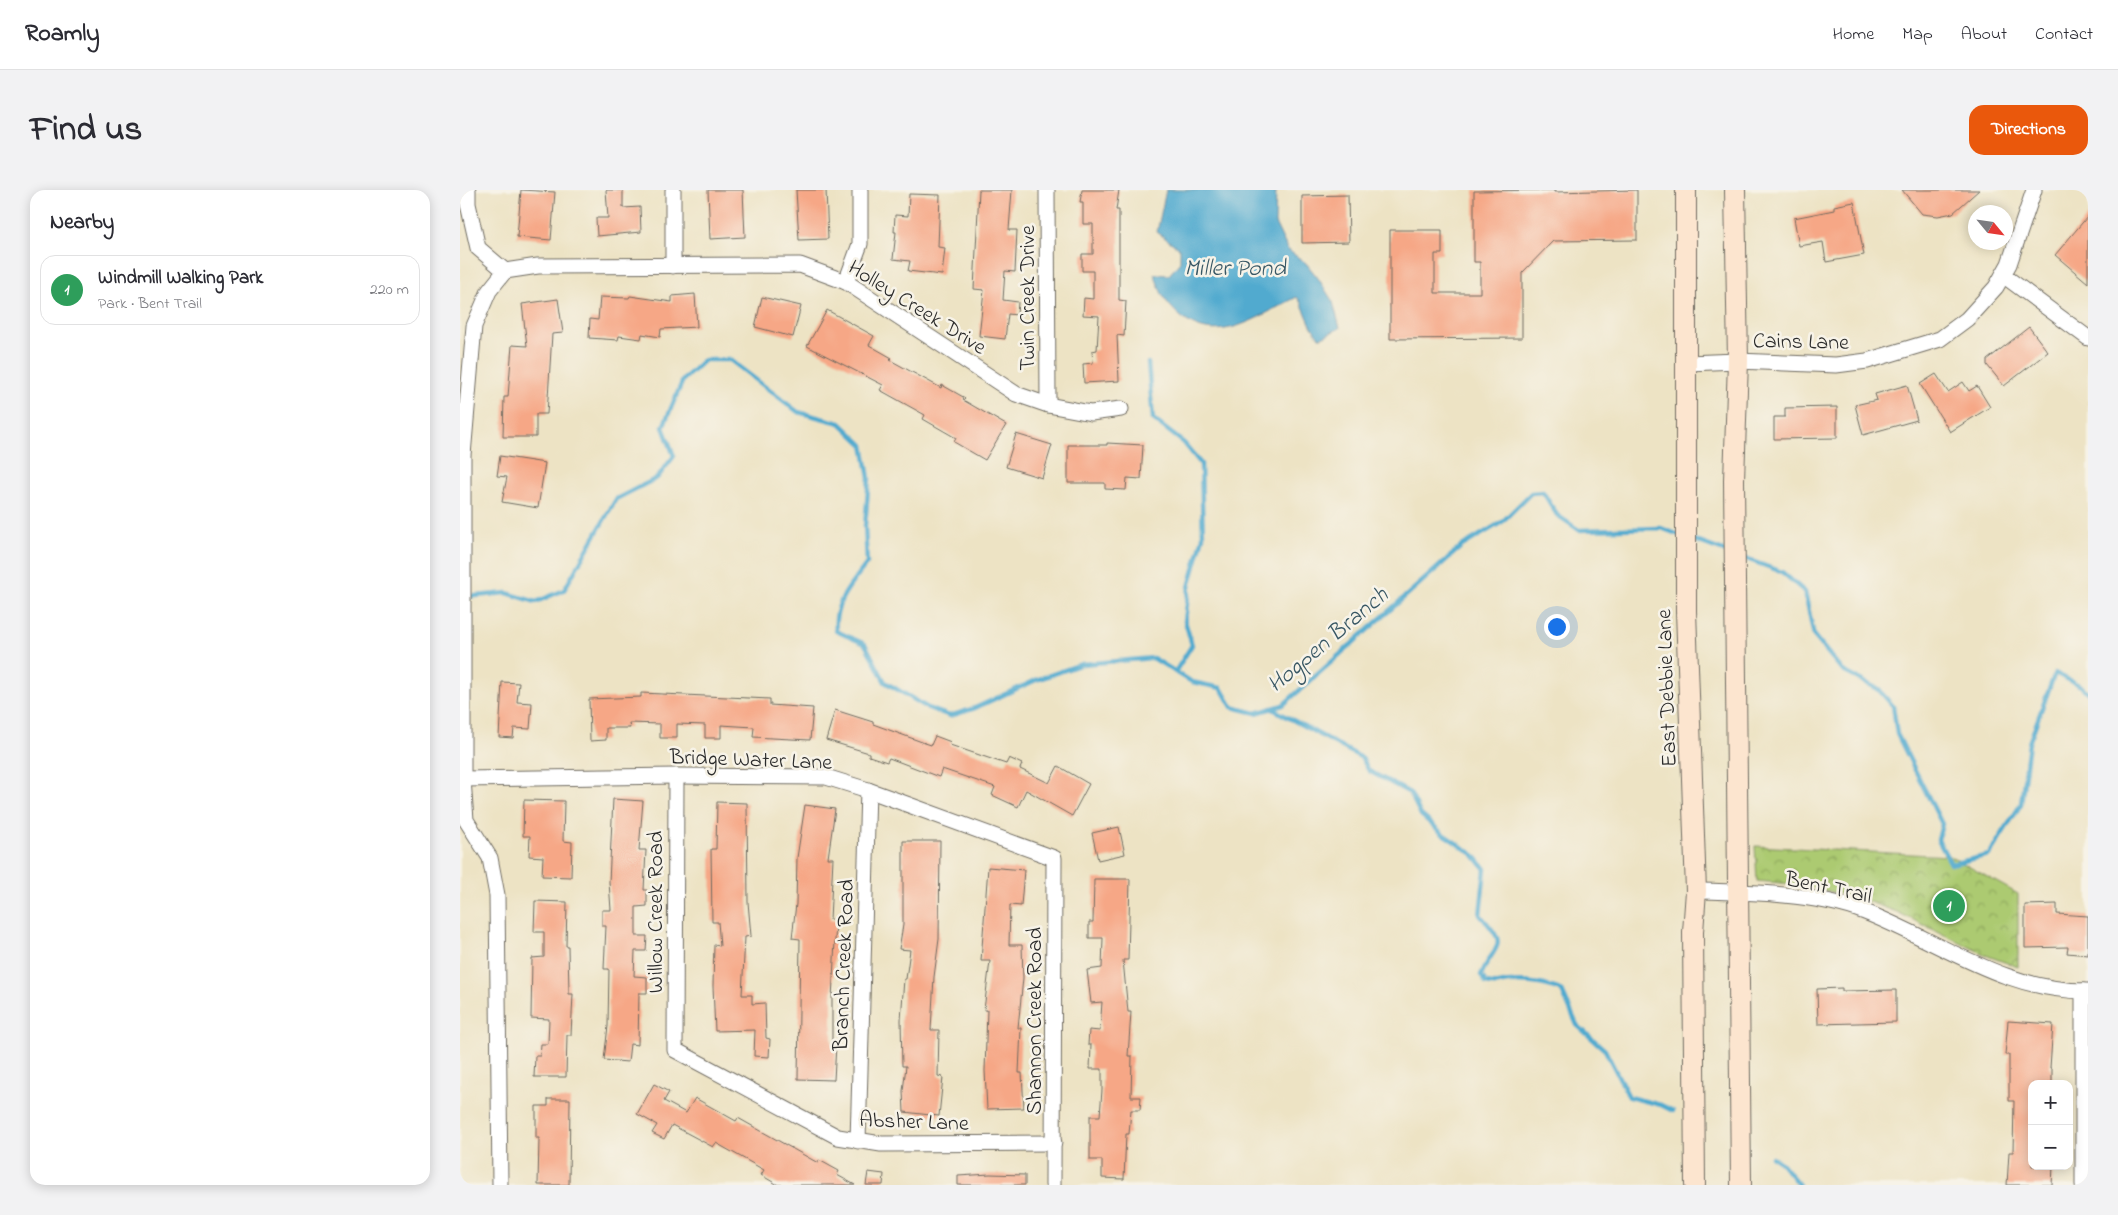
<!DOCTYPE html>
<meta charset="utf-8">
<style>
:root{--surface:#fff;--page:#f2f2f3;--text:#2b2b33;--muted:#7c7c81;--line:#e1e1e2;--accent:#ea580c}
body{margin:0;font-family:"Indie Flower",sans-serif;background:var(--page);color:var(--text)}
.controls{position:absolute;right:15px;bottom:15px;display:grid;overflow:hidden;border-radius:10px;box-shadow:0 2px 12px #0003}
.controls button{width:45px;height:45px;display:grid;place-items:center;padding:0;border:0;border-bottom:1px solid var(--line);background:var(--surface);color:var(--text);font:25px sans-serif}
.compass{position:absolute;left:1508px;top:15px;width:45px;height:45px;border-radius:50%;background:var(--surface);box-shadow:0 2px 12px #0003;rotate:119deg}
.you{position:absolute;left:1096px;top:436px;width:18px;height:18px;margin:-12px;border:4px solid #fff;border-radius:50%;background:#1a73e8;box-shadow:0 0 0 8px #1a73e833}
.badge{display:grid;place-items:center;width:32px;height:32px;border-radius:50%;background:var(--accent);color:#fff;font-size:16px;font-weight:700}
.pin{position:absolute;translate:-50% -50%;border:2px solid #fff;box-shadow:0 1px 5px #0006}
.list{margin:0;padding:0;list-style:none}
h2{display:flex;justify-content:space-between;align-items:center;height:65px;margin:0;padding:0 20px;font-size:21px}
h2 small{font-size:16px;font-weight:400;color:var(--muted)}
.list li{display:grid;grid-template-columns:32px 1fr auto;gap:15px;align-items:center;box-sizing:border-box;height:70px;margin:0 10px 10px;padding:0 10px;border:1px solid var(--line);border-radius:15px}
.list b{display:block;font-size:19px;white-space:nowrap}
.list p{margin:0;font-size:16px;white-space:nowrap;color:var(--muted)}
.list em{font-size:16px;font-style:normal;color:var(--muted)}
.map{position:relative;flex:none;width:1628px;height:995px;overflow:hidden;border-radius:15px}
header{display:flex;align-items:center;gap:30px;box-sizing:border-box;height:70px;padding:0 25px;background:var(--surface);border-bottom:1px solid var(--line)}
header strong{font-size:24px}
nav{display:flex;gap:28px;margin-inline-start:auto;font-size:18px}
.intro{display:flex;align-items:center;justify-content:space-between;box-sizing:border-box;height:120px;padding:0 30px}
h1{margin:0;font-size:35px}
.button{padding:12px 22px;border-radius:15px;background:var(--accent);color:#fff;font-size:18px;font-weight:700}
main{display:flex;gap:30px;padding:0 30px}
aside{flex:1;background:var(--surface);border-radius:15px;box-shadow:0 2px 12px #0003}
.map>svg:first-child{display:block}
</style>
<header>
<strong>Roamly</strong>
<nav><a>Home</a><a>Map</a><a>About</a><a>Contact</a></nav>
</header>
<div class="intro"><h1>Find us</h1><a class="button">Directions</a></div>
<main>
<aside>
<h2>Nearby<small></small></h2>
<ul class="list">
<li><span class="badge" style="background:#2e9e5b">1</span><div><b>Windmill Walking Park</b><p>Park · Bent Trail</p></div><em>220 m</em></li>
</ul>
</aside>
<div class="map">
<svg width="1628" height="995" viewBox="0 0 1628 995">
<defs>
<pattern id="park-crowns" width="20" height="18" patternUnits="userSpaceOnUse" patternTransform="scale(1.25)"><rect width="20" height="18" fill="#acca71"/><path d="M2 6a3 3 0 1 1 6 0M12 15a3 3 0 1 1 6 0" fill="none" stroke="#8ca45d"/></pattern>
</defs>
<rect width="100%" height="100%" fill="#f7f3e8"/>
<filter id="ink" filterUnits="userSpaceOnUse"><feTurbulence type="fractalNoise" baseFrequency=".02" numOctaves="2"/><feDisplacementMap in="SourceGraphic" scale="10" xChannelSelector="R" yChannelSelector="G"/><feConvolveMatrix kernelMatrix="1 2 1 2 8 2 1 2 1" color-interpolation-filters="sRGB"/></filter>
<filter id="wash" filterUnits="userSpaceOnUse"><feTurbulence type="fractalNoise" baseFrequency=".0096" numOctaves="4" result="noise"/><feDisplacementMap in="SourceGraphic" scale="20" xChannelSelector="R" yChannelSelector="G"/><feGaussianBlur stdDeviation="1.12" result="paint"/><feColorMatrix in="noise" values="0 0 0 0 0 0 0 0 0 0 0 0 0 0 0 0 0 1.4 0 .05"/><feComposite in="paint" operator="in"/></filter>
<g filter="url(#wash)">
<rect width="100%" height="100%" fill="#ede3c4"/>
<!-- park -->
<polygon fill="url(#park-crowns)" stroke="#6c7a4e" points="1295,656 1490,666 1558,704 1558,777 1528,766 1437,722 1404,710 1343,695 1297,691"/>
<!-- water -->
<path fill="#51aacf" stroke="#3e6a7d" d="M706,0H816L815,33L828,60L846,73L858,88L873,112L880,138L860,148C848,136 847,120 837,107C791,130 748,165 707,112C701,105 698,93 694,84L709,85L720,72V59L697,42Z"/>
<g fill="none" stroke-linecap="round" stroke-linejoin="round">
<!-- stream -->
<g stroke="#51aacf" stroke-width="4.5">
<polyline points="688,173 693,229 724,253 741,274 743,347 729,397 725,431 732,455 715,482"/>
<polyline points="1231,349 1269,363"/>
<polyline points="1281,367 1322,382 1345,402 1354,446 1383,481 1418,499 1433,516 1437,544 1482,634 1478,650 1491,674 1529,665 1561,614 1569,553 1595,483 1621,496 1628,503"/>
<path d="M5,407L47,403L76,412L104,400L156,309L197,288L214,266L203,237L223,190L244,170H270L338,222L380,233L403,255L409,288L405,336L407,373C391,395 373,412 376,441L405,454L425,492L468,518L490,526L515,518L576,490L622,474L693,468L732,492L761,498L772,517L796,523L823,515L1002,356L1042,332L1071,303L1083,302L1097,325L1119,340L1201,338L1222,346"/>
<path d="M811,518L902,568L909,581L950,603L961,625L983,644L1014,665L1025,679L1020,725C1050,758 1036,751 1021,785L1026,793C1042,797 1041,791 1053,792C1069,792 1088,794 1102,801L1117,835L1145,860L1169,907L1201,915L1213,921"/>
<polyline points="1312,967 1321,973 1339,995"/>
</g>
</g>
<g id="blocks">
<!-- building -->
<g fill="#f6a786">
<polygon points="61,0 95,2 91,50 57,47"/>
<polygon points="146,0 163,0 163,18 180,17 181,42 137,46 136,28 148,28"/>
<polygon points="248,0 283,0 285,47 250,49"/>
<polygon points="336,0 366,0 368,49 339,50"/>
<polygon points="519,0 552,0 549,40 557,40 555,82 545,81 543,110 558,112 557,125 548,124 545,149 519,146 524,100 514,99"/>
<polygon points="622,0 659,0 656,20 659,20 659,110 666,111 664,146 657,145 659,191 624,193 623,174 633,173 632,161 637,160 639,126 623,125 624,108 633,109 633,81 622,81 622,64 633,64 633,34 623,34 623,12 620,12"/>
<polygon points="1094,0 1094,2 1177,0 1177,50 1093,51 1062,83 1062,148 930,149 930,40 982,40 982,64 975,64 975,103 1020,103 1020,72 1014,72 1014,1"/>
<polygon points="1442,0 1519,0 1493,23 1478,26 1462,24"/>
<polygon points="449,4 480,5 478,57 485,58 482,85 448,81 450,71 433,69 436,42 434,42 435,25 448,26"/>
<polygon points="888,5 889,52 842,53 842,6"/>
<polygon points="1394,12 1404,65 1366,72 1363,52 1339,56 1334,28 1374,20 1374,16"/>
<polygon points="1628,26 1628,93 1595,65"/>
<polygon points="235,104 237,137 201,139 200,147 182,144 181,149 159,146 158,150 129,148 130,129 138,130 140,107 169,108 170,106 212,112 212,106"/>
<polygon points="302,107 341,116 333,147 295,137"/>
<polygon points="98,109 103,143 92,144 87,224 76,224 76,247 43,247 44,207 48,207 52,155 67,156 62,114"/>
<polygon points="367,120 414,146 409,155 432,168 430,170 481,198 482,195 505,208 503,210 546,235 525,270 494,252 496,248 463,229 465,225 420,200 423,195 347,156"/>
<polygon points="1569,137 1588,162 1544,196 1527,175 1527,170"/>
<polygon points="1476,184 1488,202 1503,192 1509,201 1517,196 1530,217 1490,242 1460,194"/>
<polygon points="1447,195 1457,230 1403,245 1395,215 1417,210 1415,204"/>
<polygon points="1377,217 1377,248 1314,249 1314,227 1325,227 1325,218"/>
<polygon points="556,244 592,255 582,288 546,277"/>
<polygon points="647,253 683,255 681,289 667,288 666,300 645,299 645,293 608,293 608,255 647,255"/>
<polygon points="40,266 85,273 78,318 42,312 47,287 37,286"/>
<polygon points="42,492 59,493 57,512 72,513 70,539 54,538 53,548 39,547"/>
<polygon points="181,503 310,509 310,515 353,518 350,550 293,547 294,537 261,535 261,548 245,548 245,535 217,534 217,548 200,548 200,534 169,533 170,538 146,538 146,550 130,551 129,509 181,507"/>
<polygon points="375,520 413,532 413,534 462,552 471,555 475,546 491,552 490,555 546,574 549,568 562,574 560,579 589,593 598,576 629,594 612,626 566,600 558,617 532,605 535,597 482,579 479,587 429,568 427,572 409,566 409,563 366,550"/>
<polygon points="153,609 183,611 179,660 186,660 184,700 187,700 187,716 176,717 176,746 187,746 186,761 175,761 174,786 187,787 187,803 179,803 178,855 170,854 168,872 144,870 148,836 149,779 144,779 146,736 142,736 142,720 151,720 149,692"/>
<polygon points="64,610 104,611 103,651 112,652 111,687 82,686 83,667 69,666 70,646 63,646"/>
<polygon points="257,612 287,613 288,712 291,746 285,747 282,805 292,805 292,814 305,813 306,848 310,849 309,867 294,866 295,840 255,841 253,796 254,755 260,756 258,732 252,732 251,659 256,659"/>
<polygon points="345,615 375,619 368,668 373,668 370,730 376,731 372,809 372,855 376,855 374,890 338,889 340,749 332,748 336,714 337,668"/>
<polygon points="659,637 665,664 638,670 632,643"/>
<polygon points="443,651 480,651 479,749 474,787 471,840 479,840 478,886 483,887 479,926 444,922 443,901 446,876 442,876 441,830 444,789 446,789 450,760 439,759 443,735"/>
<polygon points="528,677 564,680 561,716 550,715 549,755 562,755 563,788 558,838 561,838 559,883 562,883 564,918 527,919 525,881 527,820 524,820 530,771 521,771"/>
<polygon points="634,689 670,689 668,770 663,770 668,822 671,822 668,866 672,866 671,907 681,907 680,920 671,920 669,944 666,944 664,989 642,988 642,970 630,970 630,926 640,926 642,900 642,879 630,879 631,855 628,855 629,840 640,841 642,812 631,813 627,780 642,778 643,748 629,748 629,732 633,732"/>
<polygon points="75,711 107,712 106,756 108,756 109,804 113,804 111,845 107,845 106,887 74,887 75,866 80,866 81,854 88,854 89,829 71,828 72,768 84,767 84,742 74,742"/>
<polygon points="1597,714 1597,724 1628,726 1628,765 1607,763 1608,757 1565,758 1565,715"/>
<polygon points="1382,798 1382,801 1436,800 1436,832 1358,834 1357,799"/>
<polygon points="1548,831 1593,834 1590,878 1592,878 1592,894 1572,894 1572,976 1593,976 1592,995 1547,995 1549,962 1553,962 1554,911 1549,911 1549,865 1545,865"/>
<polygon points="194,894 209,902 204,911 226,923 235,908 276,931 278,928 358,973 359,970 379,981 377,985 395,995 318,995 301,985 304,980 256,953 253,957 212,935 204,949 192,943 197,935 177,924"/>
<polygon points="88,909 110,909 109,995 78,995 79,948 76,948 76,916 88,916"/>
<polygon points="408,982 424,984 423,995 406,995"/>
<polygon points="530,984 565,985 565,995 498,995 498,986"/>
</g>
</g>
</g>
<g filter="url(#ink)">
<use href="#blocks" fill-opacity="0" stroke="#6f6b61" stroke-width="1"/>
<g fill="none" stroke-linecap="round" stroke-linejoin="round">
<!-- street casing -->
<g stroke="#6f6b61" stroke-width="17">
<g id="street">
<polyline points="8,0 8,14 18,58 45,81 29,101 14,136 3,265 3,589 6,630 30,668 37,705 40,995"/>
<polyline points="587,0 588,215"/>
<polyline points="213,76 213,0"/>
<polyline points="45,81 78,76 340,75 386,92 556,204 588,215 631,223 661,219"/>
<polyline points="1543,85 1628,148"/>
<polyline points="386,92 400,54 400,0"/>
<polyline points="1227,173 1278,171 1376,175 1407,171 1480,149 1507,129 1536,97 1549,74 1574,0"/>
<polyline points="216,586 215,860 378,947 421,954 594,953"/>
<polyline points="3,589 216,586 366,587 408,600 594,668 593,995"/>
<path d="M1236,701C1287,702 1358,703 1405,722C1479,751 1546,802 1628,801"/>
<polyline points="398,951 408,600"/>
<polyline points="1623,995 1623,801"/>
</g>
</g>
<!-- secondary casing -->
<g stroke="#6f6b61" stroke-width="22">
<g id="secondary">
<polyline points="1226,0 1226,421 1236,701 1233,742 1235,995"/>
<polyline points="1275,0 1278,171 1274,290 1281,995"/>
</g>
</g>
<!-- street -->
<use href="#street" stroke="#fff" stroke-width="15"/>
<!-- secondary -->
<use href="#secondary" stroke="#fce5cf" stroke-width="20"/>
</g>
</g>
<g text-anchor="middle" stroke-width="5" stroke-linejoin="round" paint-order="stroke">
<!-- street labels -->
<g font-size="22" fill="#2b2b2b" stroke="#f7f3e8">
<text transform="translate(566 108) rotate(-90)" y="8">Twin Creek Drive</text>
<text transform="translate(458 116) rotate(32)" y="8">Holley Creek Drive</text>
<text transform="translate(1341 150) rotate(1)" y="8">Cains Lane</text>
<text transform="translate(1205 498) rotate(-92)" y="8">East Debbie Lane</text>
<text transform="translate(291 568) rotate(2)" y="8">Bridge Water Lane</text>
<text transform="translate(1369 696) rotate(12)" y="8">Bent Trail</text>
<text transform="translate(194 722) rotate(-90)" y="8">Willow Creek Road</text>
<text transform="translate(382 775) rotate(-88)" y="8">Branch Creek Road</text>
<text transform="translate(573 831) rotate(-90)" y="8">Shannon Creek Road</text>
<text transform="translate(454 930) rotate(2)" y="8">Absher Lane</text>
</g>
<!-- water labels -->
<g font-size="24" font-style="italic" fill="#385764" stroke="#f7f3e8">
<text x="775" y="85">Miller Pond</text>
<text transform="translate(867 449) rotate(-40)" y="8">Hogpen Branch</text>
</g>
</g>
</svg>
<div class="controls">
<button>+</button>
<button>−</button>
</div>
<svg class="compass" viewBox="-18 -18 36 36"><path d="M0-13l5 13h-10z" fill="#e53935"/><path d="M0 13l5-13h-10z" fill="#7c7c81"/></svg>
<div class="you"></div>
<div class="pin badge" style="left:1489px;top:716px;background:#2e9e5b">1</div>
</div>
</main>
